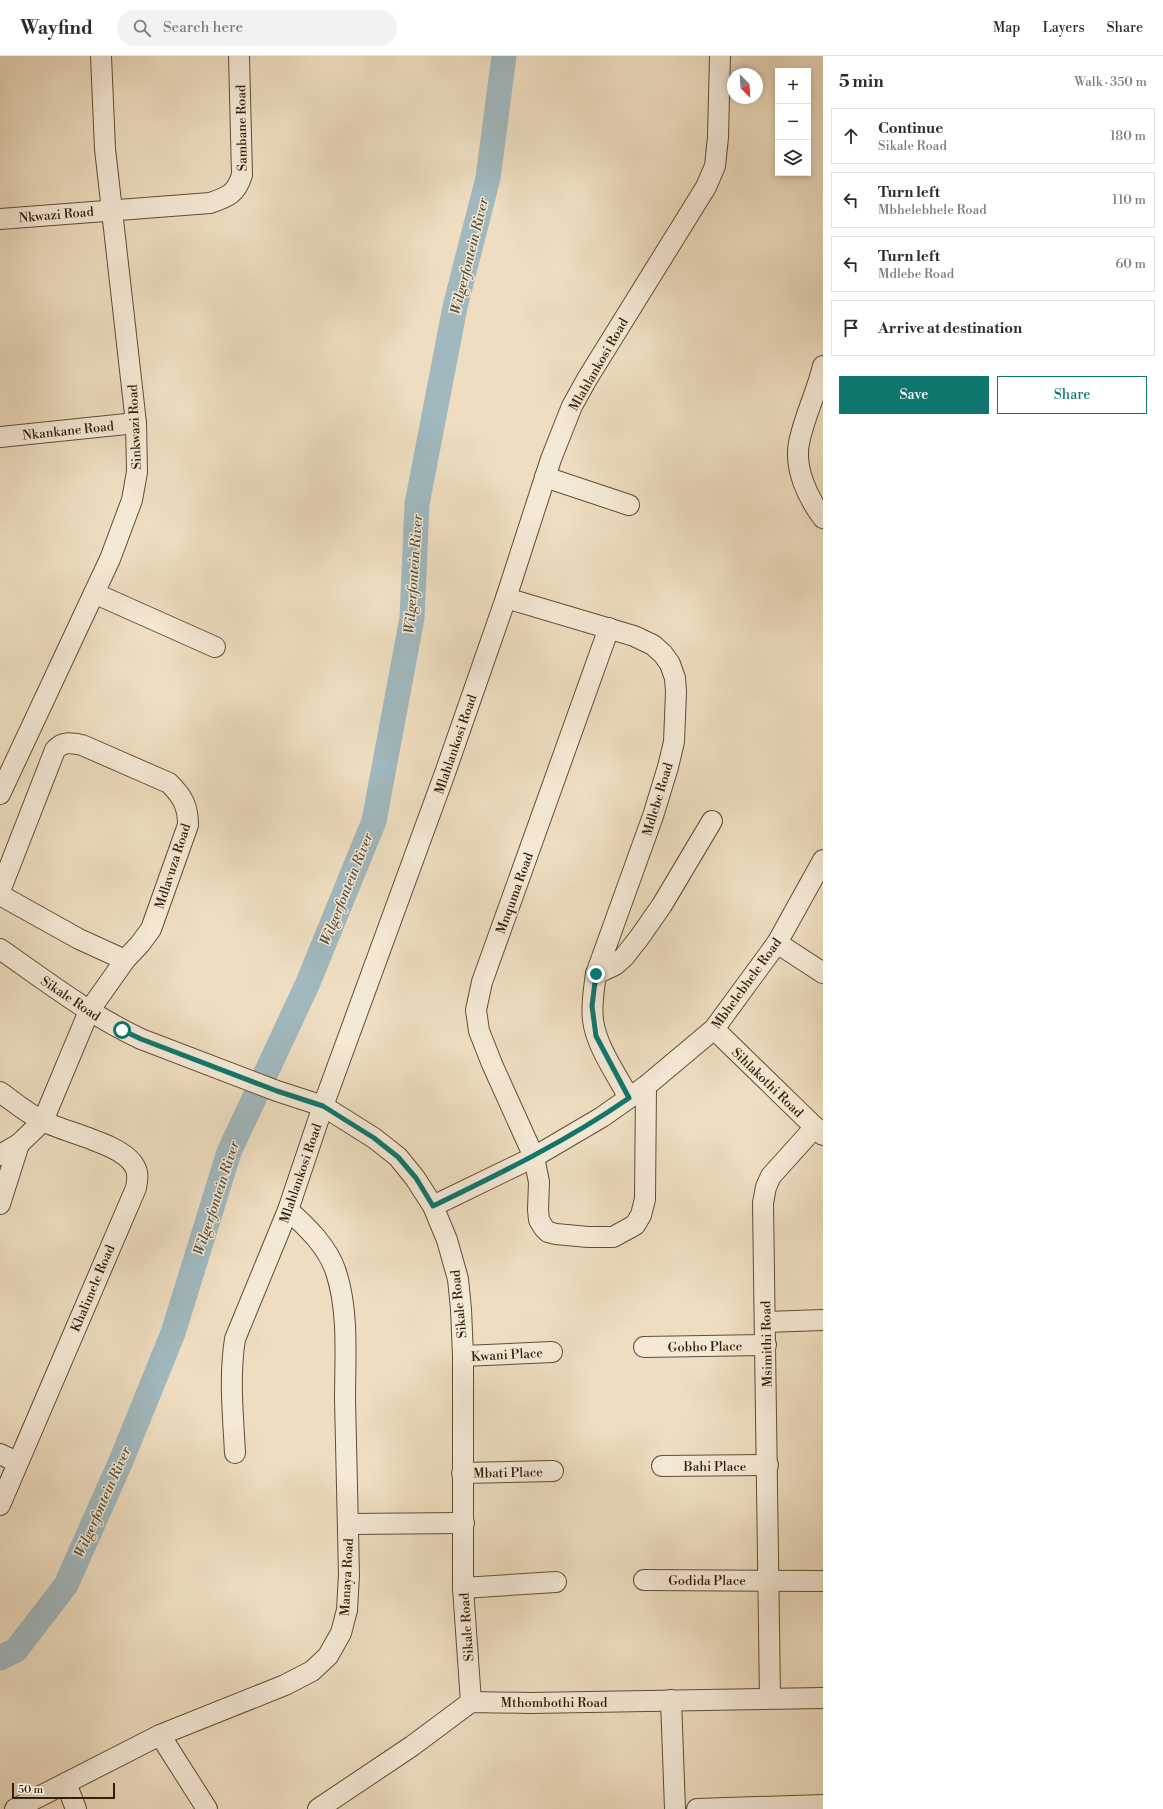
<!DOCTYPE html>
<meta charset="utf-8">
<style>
:root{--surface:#fff;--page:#f2f2f3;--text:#2b2b33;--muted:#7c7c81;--line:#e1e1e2;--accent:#0f766e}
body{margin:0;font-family:"Libre Bodoni",serif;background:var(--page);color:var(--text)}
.controls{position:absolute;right:12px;top:12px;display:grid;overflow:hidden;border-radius:0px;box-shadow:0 2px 6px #0003}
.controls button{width:36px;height:36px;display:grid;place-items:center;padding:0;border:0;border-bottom:1px solid var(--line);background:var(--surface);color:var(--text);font:20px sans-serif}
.compass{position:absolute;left:727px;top:12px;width:36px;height:36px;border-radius:50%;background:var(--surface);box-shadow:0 2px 6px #0003;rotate:156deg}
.scale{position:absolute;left:12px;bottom:10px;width:103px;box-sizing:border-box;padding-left:4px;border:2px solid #331f03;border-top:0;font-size:11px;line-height:14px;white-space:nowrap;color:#331f03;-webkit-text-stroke:3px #f4e9d6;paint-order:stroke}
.stop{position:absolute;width:12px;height:12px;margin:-9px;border:3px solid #0f766e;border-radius:50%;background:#fff}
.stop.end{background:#0f766e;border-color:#fff;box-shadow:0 1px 4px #0008}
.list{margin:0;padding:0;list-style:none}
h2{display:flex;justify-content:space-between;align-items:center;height:52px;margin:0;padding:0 16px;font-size:17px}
h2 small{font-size:13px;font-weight:400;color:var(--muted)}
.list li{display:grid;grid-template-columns:26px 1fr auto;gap:12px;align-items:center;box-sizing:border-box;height:56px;margin:0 8px 8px;padding:0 8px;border:1px solid var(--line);border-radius:0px}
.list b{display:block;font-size:15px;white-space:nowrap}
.list p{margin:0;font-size:13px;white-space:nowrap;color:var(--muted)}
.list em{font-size:13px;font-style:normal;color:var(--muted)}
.actions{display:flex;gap:8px;padding:12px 16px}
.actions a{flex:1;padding:9px 0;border:1px solid var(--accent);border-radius:0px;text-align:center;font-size:14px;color:var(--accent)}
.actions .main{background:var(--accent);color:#fff}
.icon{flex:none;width:22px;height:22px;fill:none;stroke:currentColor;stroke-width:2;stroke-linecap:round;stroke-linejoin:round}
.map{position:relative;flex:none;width:823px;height:1753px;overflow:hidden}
header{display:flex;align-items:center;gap:24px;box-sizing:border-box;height:56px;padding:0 20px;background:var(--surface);border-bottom:1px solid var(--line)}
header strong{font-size:19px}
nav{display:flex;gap:22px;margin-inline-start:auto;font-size:14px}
.search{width:280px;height:36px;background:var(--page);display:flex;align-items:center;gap:10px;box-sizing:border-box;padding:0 14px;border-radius:22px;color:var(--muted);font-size:15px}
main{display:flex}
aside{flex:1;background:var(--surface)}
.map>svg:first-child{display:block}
</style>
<header>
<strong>Wayfind</strong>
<div class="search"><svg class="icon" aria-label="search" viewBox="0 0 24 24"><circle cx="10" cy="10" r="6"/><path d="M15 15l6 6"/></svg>Search here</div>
<nav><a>Map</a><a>Layers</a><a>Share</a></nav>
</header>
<main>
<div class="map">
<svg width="823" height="1753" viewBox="0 0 823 1753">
<rect width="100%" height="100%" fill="#eeddc0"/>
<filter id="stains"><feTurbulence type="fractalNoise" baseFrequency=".005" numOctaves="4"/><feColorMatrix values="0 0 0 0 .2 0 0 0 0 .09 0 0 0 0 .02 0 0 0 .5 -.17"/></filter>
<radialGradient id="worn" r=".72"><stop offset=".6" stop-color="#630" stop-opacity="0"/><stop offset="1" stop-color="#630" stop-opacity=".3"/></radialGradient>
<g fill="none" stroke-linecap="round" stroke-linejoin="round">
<!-- river -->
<polyline stroke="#a0b8be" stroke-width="25" points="0,1602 16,1594 66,1529 121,1405 173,1277 229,1096 307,929 374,765 412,562 417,448 455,251 488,122 504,0"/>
<!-- minor casing -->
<g stroke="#624e32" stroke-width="22">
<g id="minor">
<path d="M0,163L210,147C228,141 236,138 242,119L239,0"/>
<path d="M823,310C817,336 804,361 799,387C794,413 808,442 823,462"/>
<polyline points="0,381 136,367"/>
<polyline points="545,421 629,449"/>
<polyline points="94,537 215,591"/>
<path d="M506,542L634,580L653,589L663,598L670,608L675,622L676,636L674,686L668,711L653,760L596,918C594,933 591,948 593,964C596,990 617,1019 629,1042"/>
<polyline points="609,572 482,926 476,954 479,975 492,1008 534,1101 539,1126 538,1154 539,1164 544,1172 548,1176 556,1178 588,1181 613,1181 635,1169 641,1159 645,1143 646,1030"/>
<polyline points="0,738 110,503 132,444 137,416 136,367 105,93 101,0"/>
<path d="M0,835L55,694C63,685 71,687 82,689L169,727C183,741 188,750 188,769L151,873L140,888L125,904L89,955L43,1065L19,1088L0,1099"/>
<polyline points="0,839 79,883 125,904"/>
<polyline points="777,887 823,917"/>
<path d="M0,893C46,925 90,959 141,983L277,1035L323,1050L374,1082L398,1101L415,1122L433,1150L447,1184L458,1223L461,1253L463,1300V1532L471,1646"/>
<polyline points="596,918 615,909 624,901 639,882 662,849 712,765"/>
<polyline points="714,973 823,1079"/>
<path d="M0,1036C14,1046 28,1058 43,1065C66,1077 124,1088 135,1111C139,1118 137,1125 136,1132L0,1449"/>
<polyline points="0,1148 19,1088"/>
<polyline points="433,1150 534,1101 602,1061 646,1030 714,973 777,887 823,804"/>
<polyline points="766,1266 823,1264"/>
<polyline points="644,1291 766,1289"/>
<polyline points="463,1300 552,1296"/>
<path d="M235,1397C233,1358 229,1321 235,1283L288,1154L323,1050L445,717L506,542L551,403L572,350L587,323L706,131L715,110L718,81L720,0"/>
<polyline points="0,1398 17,1406"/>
<polyline points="662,1410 768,1409"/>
<polyline points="462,1417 553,1415"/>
<polyline points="348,1468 464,1467"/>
<polyline points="644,1524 823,1525"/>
<polyline points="463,1532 556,1526"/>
<polyline points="770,1642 763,1147 766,1131 771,1120 815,1071"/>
<polyline points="671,1644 675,1753"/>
<polyline points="160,1679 207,1753"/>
<polyline points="66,1727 76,1753"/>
<path d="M15,1753L160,1679L285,1629L312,1615L328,1600L341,1577L347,1554L349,1519C348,1460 346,1402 345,1343C345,1302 349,1256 336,1216C328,1191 307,1171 288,1154"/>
<polyline points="318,1753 412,1690 471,1646 531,1647 823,1642"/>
<polyline points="697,1753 823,1749"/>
</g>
</g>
<!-- minor -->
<use href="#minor" stroke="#f4e9d6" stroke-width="20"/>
</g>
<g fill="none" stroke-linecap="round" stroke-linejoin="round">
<!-- route -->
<path stroke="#0f766e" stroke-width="5" d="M122,974L141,983L277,1035L323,1050L374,1082L398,1101L416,1122L433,1150C501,1117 567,1085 629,1042L596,980L592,950L596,918"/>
</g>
<g text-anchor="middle" stroke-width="3" stroke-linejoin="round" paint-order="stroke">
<!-- street labels -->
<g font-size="13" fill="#331f03" stroke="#f4e9d6">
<text transform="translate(241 72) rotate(-91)" y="5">Sambane Road</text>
<text transform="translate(56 158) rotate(-5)" y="5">Nkwazi Road</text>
<text transform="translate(598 308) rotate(-60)" y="5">Mlahlankosi Road</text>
<text transform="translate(134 371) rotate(-93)" y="5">Sinkwazi Road</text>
<text transform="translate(68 374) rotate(-6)" y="5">Nkankane Road</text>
<text transform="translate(455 688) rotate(-71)" y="5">Mlahlankosi Road</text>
<text transform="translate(657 743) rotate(-73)" y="5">Mdlebe Road</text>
<text transform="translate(172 810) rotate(-72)" y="5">Mdlavuza Road</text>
<text transform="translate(514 837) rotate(-70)" y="5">Mnquma Road</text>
<text transform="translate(746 927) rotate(-54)" y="5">Mbhelebhele Road</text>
<text transform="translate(71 942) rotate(34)" y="5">Sikale Road</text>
<text transform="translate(768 1026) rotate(44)" y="5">Sihlakothi Road</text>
<text transform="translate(300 1117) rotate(-71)" y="5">Mlahlankosi Road</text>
<text transform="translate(92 1232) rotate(-67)" y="5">Khalimele Road</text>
<text transform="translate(458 1248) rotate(-96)" y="5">Sikale Road</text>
<text transform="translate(766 1288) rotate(-91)" y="5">Msimithi Road</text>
<text transform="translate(705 1290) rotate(-1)" y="5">Gobho Place</text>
<text transform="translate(507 1298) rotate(-3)" y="5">Kwani Place</text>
<text x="715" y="1415">Bahi Place</text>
<text transform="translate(508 1416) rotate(-1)" y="5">Mbati Place</text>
<text transform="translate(346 1521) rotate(-87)" y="5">Manaya Road</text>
<text x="707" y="1529">Godida Place</text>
<text transform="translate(466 1571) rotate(-94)" y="5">Sikale Road</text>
<text x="554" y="1651">Mthombothi Road</text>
</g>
<!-- water labels -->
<g font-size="14" font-style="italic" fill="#544d3b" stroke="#f4e9d6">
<text transform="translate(469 200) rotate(-76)" y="5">Wilgerfontein River</text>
<text transform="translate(413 518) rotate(-86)" y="5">Wilgerfontein River</text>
<text transform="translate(346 833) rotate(-68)" y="5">Wilgerfontein River</text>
<text transform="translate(216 1142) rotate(-72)" y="5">Wilgerfontein River</text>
<text transform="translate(102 1446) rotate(-66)" y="5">Wilgerfontein River</text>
</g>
</g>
<rect width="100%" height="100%" filter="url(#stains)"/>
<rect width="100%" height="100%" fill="url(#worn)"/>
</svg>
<div class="controls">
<button>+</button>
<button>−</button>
<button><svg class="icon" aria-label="layers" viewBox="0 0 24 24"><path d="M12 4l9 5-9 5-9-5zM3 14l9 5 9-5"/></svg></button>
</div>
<svg class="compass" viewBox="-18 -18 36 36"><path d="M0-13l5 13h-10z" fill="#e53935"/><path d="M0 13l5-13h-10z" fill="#7c7c81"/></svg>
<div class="scale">50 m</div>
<div class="stop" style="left:122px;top:974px"></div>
<div class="stop end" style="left:596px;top:918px"></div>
</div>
<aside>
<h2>5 min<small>Walk · 350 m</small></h2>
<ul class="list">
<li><svg class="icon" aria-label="ahead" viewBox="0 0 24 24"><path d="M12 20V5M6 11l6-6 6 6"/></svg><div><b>Continue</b><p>Sikale Road</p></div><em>180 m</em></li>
<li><svg class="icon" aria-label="left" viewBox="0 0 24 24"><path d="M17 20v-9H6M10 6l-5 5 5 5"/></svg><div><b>Turn left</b><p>Mbhelebhele Road</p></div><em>110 m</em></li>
<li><svg class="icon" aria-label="left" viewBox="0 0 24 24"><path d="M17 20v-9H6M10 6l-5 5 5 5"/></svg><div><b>Turn left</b><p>Mdlebe Road</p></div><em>60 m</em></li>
<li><svg class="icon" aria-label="arrive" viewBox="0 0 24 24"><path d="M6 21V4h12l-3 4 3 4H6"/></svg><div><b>Arrive at destination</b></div></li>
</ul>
<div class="actions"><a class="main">Save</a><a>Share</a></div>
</aside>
</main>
